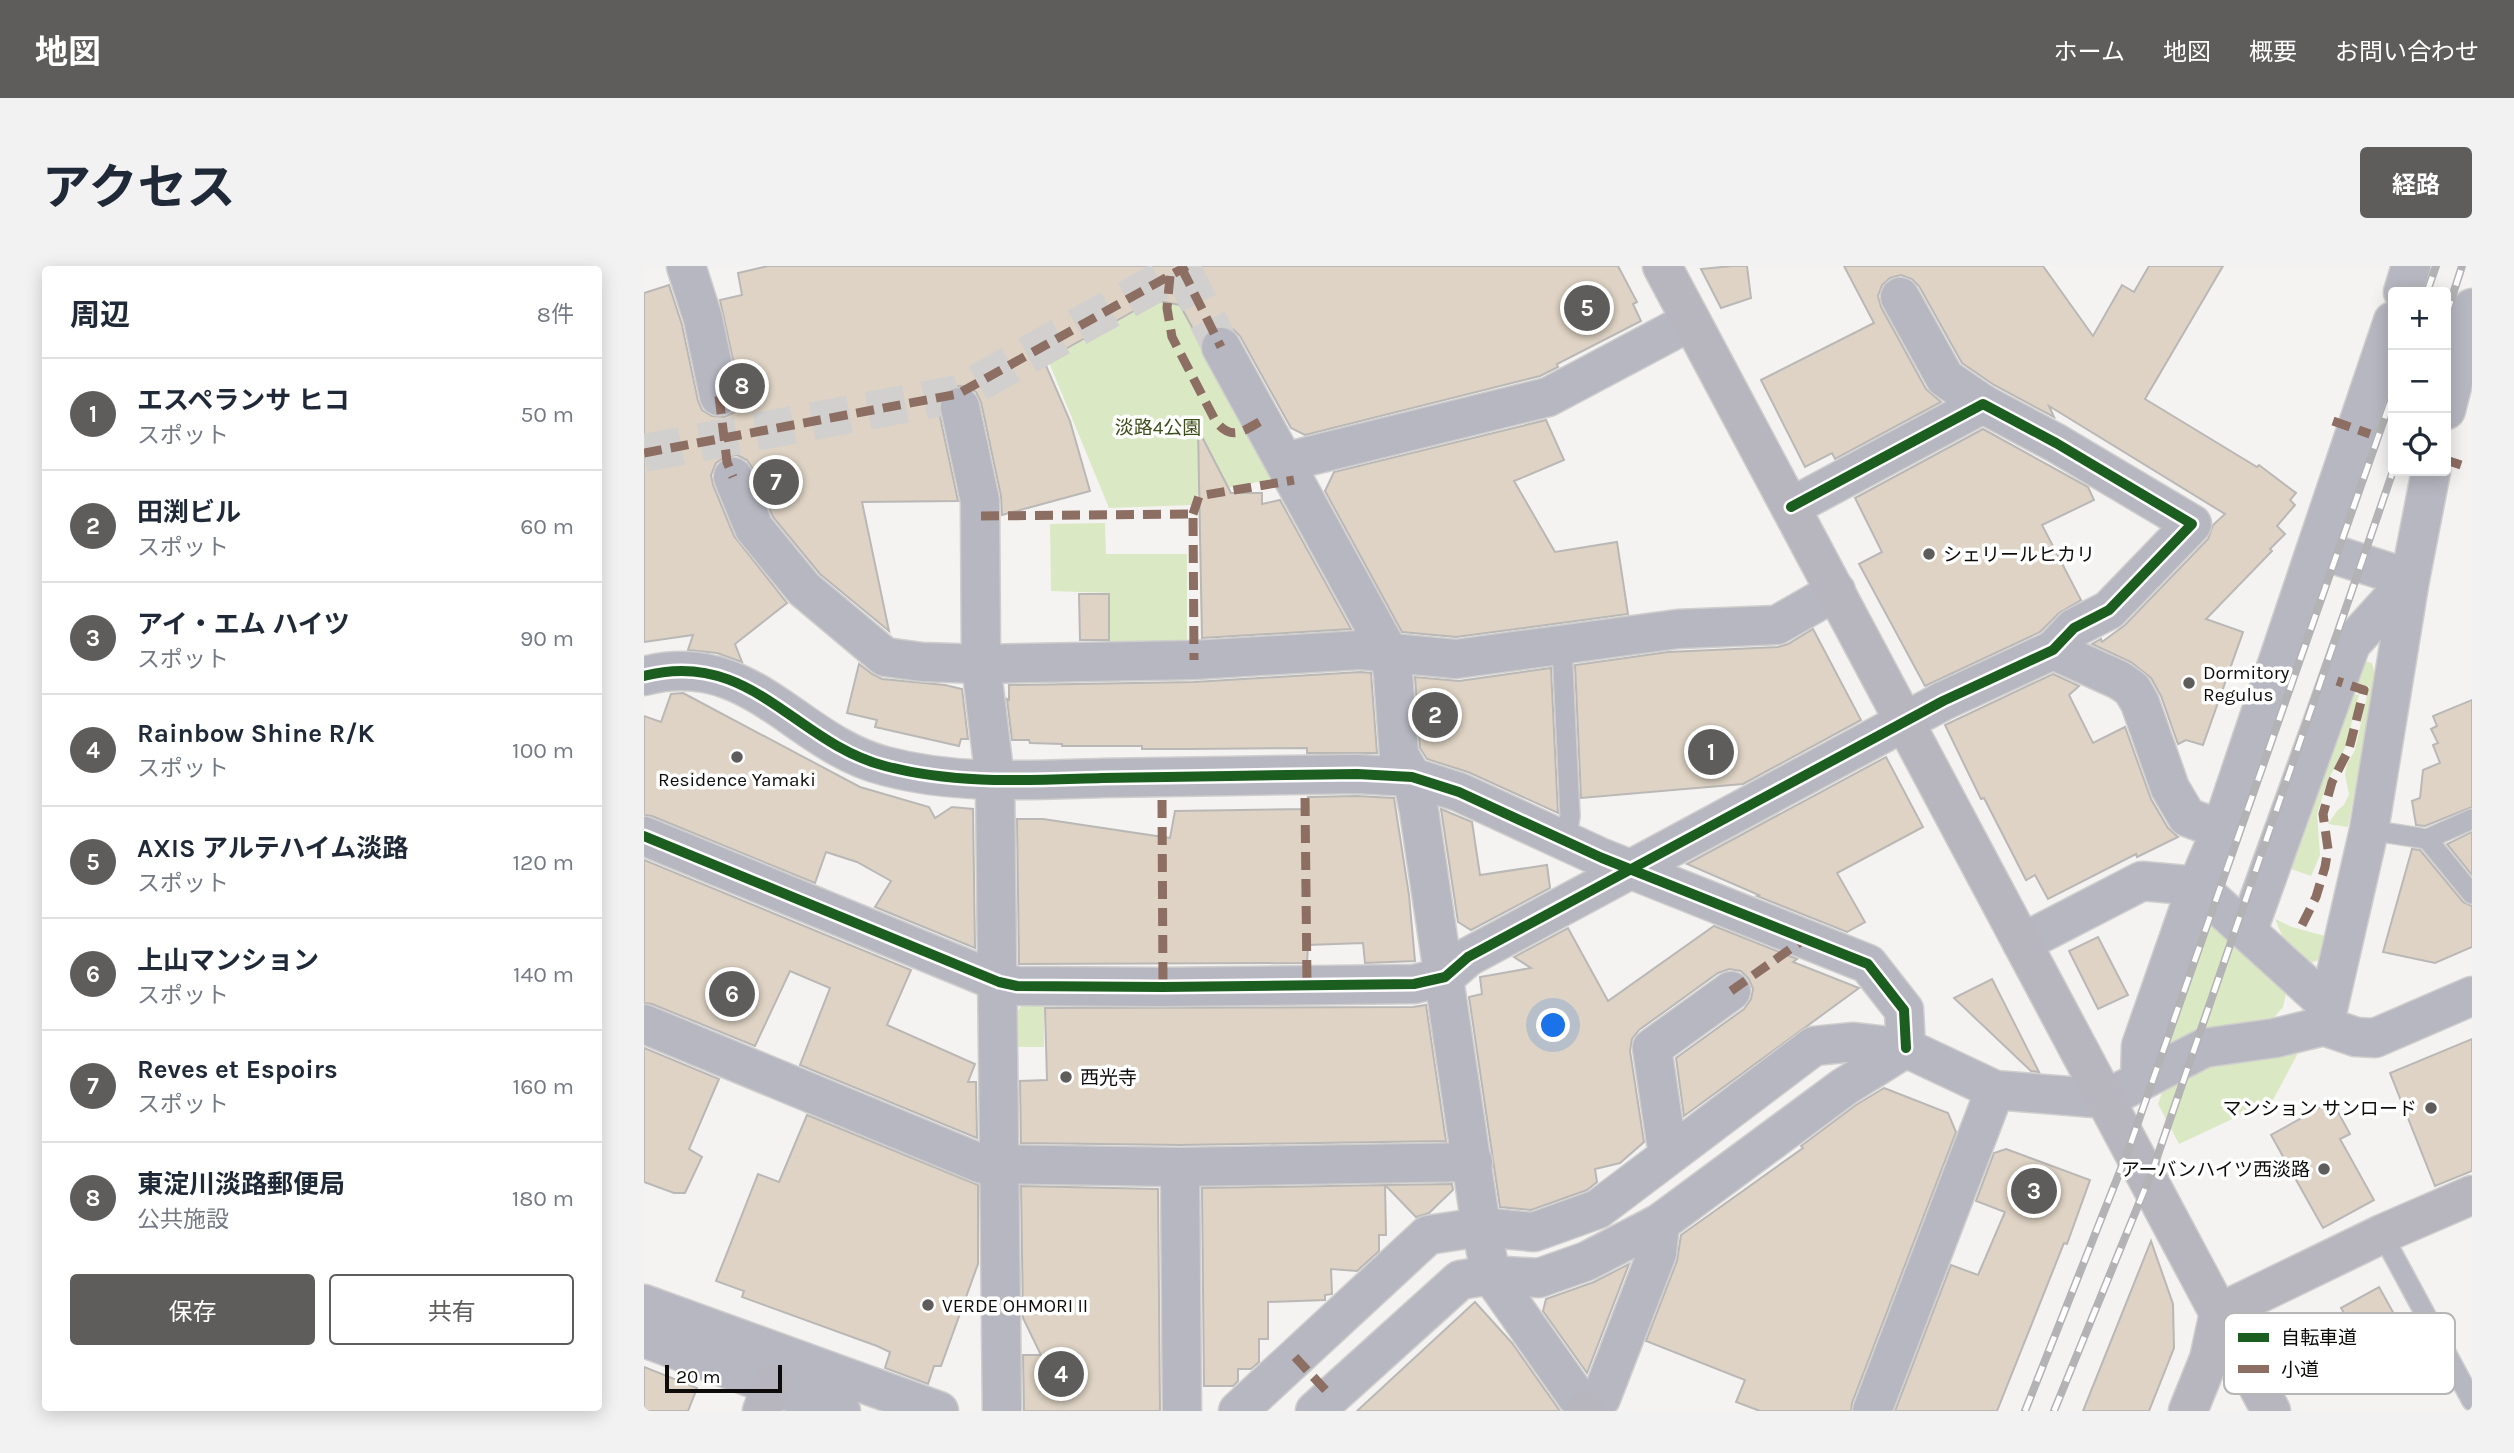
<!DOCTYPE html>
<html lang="ja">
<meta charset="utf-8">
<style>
:root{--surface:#fff;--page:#f2f2f3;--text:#1f2937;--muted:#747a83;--line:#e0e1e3;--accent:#5f5d5c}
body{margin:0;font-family:Karla,"Noto Sans JP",sans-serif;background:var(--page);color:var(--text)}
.controls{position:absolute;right:21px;top:21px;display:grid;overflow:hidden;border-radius:7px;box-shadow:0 4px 18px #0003}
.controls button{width:63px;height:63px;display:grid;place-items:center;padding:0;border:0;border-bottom:2px solid var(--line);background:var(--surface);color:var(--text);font:35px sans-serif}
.scale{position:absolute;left:21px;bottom:18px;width:117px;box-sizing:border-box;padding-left:7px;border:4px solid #0e0c0b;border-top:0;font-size:19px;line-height:24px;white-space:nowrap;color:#0e0c0b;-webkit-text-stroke:5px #fff;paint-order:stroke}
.you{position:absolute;left:910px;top:760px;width:24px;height:24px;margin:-18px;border:5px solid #fff;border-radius:50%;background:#1a73e8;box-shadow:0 0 0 10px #1a73e833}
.badge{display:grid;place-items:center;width:46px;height:46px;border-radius:50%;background:var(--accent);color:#fff;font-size:23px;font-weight:700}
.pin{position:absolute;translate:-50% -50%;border:4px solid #fff;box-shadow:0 2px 7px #0006}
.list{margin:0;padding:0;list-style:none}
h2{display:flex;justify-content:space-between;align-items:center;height:91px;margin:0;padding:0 28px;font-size:30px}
h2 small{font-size:23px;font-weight:400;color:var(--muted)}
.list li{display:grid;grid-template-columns:46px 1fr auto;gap:21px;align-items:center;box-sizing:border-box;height:112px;padding:0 28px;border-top:2px solid var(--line)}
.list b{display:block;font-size:26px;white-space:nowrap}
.list p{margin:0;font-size:23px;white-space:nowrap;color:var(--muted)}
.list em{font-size:23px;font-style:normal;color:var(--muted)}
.actions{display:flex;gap:14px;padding:21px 28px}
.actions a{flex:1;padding:16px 0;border:2px solid var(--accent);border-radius:7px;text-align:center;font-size:24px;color:var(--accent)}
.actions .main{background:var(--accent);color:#fff}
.icon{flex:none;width:38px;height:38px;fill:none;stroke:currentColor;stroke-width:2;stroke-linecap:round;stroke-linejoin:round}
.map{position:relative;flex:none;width:1828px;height:1145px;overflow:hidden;border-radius:7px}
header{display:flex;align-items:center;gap:42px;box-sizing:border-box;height:98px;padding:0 35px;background:var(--accent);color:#fff}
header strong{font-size:33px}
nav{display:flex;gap:38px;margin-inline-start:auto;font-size:24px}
.intro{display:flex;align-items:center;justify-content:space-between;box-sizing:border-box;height:168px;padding:0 42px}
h1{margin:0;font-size:49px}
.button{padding:18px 32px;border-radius:7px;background:var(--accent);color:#fff;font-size:24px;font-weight:700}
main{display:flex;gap:42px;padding:0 42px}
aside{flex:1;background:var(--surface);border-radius:7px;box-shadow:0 4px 18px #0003}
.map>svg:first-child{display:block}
</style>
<header>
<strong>地図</strong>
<nav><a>ホーム</a><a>地図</a><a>概要</a><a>お問い合わせ</a></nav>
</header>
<div class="intro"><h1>アクセス</h1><a class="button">経路</a></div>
<main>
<aside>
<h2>周辺<small>8件</small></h2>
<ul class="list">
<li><span class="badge">1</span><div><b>エスペランサ ヒコ</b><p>スポット</p></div><em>50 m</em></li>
<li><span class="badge">2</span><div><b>田渕ビル</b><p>スポット</p></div><em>60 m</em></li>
<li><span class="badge">3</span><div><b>アイ・エム ハイツ</b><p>スポット</p></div><em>90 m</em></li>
<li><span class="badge">4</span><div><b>Rainbow Shine R/K</b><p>スポット</p></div><em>100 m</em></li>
<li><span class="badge">5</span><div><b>AXIS アルテハイム淡路</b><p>スポット</p></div><em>120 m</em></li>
<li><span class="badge">6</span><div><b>上山マンション</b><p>スポット</p></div><em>140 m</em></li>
<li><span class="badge">7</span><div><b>Reves et Espoirs</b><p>スポット</p></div><em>160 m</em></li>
<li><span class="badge">8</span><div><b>東淀川淡路郵便局</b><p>公共施設</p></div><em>180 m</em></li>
</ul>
<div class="actions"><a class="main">保存</a><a>共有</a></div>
</aside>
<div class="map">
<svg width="1828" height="1145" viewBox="0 0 1828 1145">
<rect width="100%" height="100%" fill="#f5f3f1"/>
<!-- green -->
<g fill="#dae8c3">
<polygon points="510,35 536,39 628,213 554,228 548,239 465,242 404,94"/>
<polygon points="461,257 462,288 543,288 543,387 466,388 466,327 407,325 406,258"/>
<polygon points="1721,395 1728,397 1732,412 1704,561 1684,558 1693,545 1700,539 1705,528 1701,509 1703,498 1711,484 1725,421 1714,417"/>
<polygon points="1710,428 1715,429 1701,482 1683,516 1673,548 1676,589 1667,610 1647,603"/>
<polygon points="1631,653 1648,661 1681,670 1677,693 1669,696 1658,695 1640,674"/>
<polygon points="1569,656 1636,716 1642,728 1639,741 1628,754 1520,789 1513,783 1555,663"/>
<polygon points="377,740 400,740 400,781 369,781 369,753"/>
<polygon points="1651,784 1653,789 1629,834 1535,878 1514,838 1522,815 1566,793"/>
</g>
<!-- building -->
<g fill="#ded3c4" stroke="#bab8b6" stroke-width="2">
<polygon points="124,0 974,0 993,36 989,38 997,55 913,98 914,101 896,110 661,169 647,162 596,70 589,63 578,59 567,62 559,69 556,76 536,39 510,34 400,95 426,155 446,225 358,249 357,230 337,136 332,126 322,120 311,120 301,125 295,135 295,146 314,235 218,236 245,365 176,308 129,251 109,203 103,194 93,189 81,191 72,197 67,209 69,219 90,270 143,337 91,378 98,396 73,387 44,384 49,369 0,376 0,27 25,19 38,59 54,135 58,144 68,150 80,151 89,147 95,137 96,126 76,34 98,29 94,7"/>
<polygon points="1088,0 1103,0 1107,32 1077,42 1057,3"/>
<polygon points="1200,0 1399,0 1449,70 1478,19 1490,26 1505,0 1579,0 1501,133 1613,201 1615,199 1652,227 1646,234 1651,239 1633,260 1641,268 1626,283 1628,285 1562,353 1599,366 1559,479 1542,474 1534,478 1517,430 1507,412 1487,396 1448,378 1457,373 1458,376 1481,359 1564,273 1569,259 1581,248 1405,140 1410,151 1350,119 1318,97 1275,20 1268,13 1257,9 1246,12 1238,19 1234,30 1237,41 1282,123 1297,136 1191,193 1188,187 1161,201 1117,114 1230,57"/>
<polygon points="902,154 920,194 870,215 911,286 973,276 984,348 812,371 758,366 681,225 690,206"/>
<polygon points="554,163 587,227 618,227 618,238 636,234 707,363 558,372"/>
<polygon points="1339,163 1444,221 1450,234 1398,259 1437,334 1415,347 1396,366 1281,420 1215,298 1238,286 1211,232"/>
<polygon points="435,328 465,328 465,374 436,374"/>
<polygon points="1169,363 1217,454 1099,518 937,532 931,399 1024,386 1134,381 1144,378"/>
<polygon points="215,398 228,408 238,413 301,419 318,423 324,473 317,473 315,480 231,461 233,454 203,447"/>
<polygon points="907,402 914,547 824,506 783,493 776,482 771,411 815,415"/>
<polygon points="716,406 727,407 733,487 663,487 663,482 546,483 498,483 498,480 418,480 418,478 386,477 385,474 368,474 363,433 365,434 365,419 550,416"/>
<polygon points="1409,408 1435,420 1425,429 1449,477 1481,461 1507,533 1524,562 1534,571 1493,591 1492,588 1404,633 1391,609 1382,614 1340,532 1337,533 1301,459"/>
<polygon points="39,427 216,521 285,541 291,552 308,541 329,543 331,682 231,641 247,615 213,596 182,586 171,617 8,550 0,549 0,450 17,456 27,428"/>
<polygon points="1828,434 1828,541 1781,560 1772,559 1768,535 1776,532 1779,504 1796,497 1789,479 1794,477 1787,463 1793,460 1789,450"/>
<polygon points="1242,491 1279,561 1193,607 1221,656 1203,666 1113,630 1115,629 1043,598"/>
<polygon points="713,530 750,532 765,629 771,695 721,697 719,677 664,679 663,697 375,698 373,553 399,553 526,572 531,545 665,543 664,531"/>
<polygon points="797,543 828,556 836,609 903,599 906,622 827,664 814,656"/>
<polygon points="1828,566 1828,609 1803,578"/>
<polygon points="1768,583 1776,584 1819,636 1828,640 1828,681 1791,697 1739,686"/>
<polygon points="0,594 267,704 243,759 331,798 324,816 332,816 333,872 156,799 186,722 146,705 111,780 8,738 0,737"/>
<polygon points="1070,660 1153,693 1149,696 1215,722 1040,850 1032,792 1100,743 1107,733 1109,723 1105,713 1097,705 1085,703 1074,707 995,764 988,773 986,785 1000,876 976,897 951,903 953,916 943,924 887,944 856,941 825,731 838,728 836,711 887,702 870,691 924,662 964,735"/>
<polygon points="1454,671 1484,729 1454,743 1425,685"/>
<polygon points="1348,713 1395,806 1387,805 1310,732"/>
<polygon points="782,739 802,875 536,879 377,877 376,815 403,814 401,742 769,741"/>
<polygon points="1828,773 1828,905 1791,920 1746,807"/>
<polygon points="0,782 75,813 45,883 58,891 41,927 30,927 0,916"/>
<polygon points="1240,822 1304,847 1312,866 1208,1137 1207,1145 1116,1145 1092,1136 1101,1114 1002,1075 1033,995 1037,969 1159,882 1157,880 1212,839"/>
<polygon points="1688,835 1706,868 1696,873 1730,934 1679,962 1627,869"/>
<polygon points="163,849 334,919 334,998 297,1100 290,1100 284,1118 241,1102 246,1086 233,1080 98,1031 100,1025 72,1015 114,908 135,916"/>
<polygon points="1362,883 1446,914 1423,978 1420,977 1353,1145 1251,1145 1307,999 1334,1009 1361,946 1332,935 1350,887"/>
<polygon points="808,918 809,924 785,947 772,951 741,919"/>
<polygon points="741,919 742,969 735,969 735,985 713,1005 687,1003 688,1028 681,1029 681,1034 624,1036 624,1073 615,1073 615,1096 607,1103 594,1103 594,1115 589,1120 560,1120 558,922"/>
<polygon points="377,920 514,923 516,1145 380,1145 379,1089 397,1089 379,1052"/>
<polygon points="1507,975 1529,1038 1530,1082 1505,1145 1439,1145"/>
<polygon points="985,998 943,1107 899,1045 902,1033 950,1016"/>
<polygon points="1735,1021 1765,1075 1727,1096 1697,1042"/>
<polygon points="831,1036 868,1077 916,1145 713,1145"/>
<polygon points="0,1101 53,1122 44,1145 0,1145"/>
</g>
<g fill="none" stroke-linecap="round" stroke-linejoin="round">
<!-- street-tunnel -->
<g stroke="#d2d0ce" stroke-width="38" stroke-dasharray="38 19" stroke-linecap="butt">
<polyline points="538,3 577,81"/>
<polyline points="0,187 314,128 543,0"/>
</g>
<!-- lane casing -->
<g stroke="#cfcecd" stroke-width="22">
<g id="lane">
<polyline points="918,380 926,550 922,575"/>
<polyline points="1725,564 1783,573 1828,553"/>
<polyline points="1783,573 1828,628"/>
<polyline points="1738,968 1828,1135"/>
</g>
</g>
<!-- street casing -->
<g stroke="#cfcecd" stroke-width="41">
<g id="street">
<polyline points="42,0 59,53 75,130"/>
<polyline points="1759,26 1767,0"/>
<polyline points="1256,31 1301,112 1339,138"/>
<polyline points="577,81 745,387 749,408 755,489 768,511 775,545 837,961 847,1009 942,1144 957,1132 1013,987 1016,957"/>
<polyline points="316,141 336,235 337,398 351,514 358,1145"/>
<polyline points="1802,144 1828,42"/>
<polyline points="641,196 904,131 1047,55"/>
<polyline points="89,211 110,262 160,323 241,391 278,396 337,398 550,394 716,384 812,393 1034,363 1133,359 1192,325"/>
<polyline points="1409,384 1475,414 1488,423 1496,437 1526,522 1543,551 1577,564"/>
<path d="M0,410C107,382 151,477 241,500C312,519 385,514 458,512C543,511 628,509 713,508L768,511L815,526L958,592L1224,698L1260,744L1262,782"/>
<polyline points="0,570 355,716 373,720 519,721 770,718 801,711 824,691 1299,435 1409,384 1430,362 1465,344 1548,258 1412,177 1339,138 1147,241"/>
<polyline points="1604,664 1707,378 1766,313 1673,283"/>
<polyline points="1378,677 1498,615 1553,620 1684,739"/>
<polyline points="0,758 338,898 536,901 829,896"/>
<polyline points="1680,760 1725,564 1766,313 1787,205"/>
<polyline points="1496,815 1497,780 1553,620 1577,564 1749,55"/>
<polyline points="1024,889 1008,782 1087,725"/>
<polyline points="536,901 538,1145"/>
<polyline points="0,1038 295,1145"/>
<polyline points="0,1072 197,1145"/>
<polyline points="594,1145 784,969 837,961 890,966 954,943 1170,780 1210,776 1262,782 1351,824 1462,833 1560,782 1631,772 1680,760 1712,771 1731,772 1828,730"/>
<polyline points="671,1145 816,1014 847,1009 895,1012 943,995 1016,957 1200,821 1262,782"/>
<polyline points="1228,1145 1351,824"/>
</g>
</g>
<!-- secondary casing -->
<g stroke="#cfcecd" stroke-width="41">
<g id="secondary">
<polyline points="1018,0 1627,1145"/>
<polyline points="1575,1047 1738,968 1828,929"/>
<polyline points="118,1145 128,1118"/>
<polyline points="942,1145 942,1144"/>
<polyline points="1544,1145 1565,1093 1575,1047"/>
</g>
</g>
<!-- lane -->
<use href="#lane" stroke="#b7b7c1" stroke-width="19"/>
<!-- street -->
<use href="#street" stroke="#b7b7c1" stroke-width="38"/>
<!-- secondary -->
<use href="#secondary" stroke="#b7b6bf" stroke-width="38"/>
<!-- rail casing -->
<g stroke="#b3b2b5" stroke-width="8">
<g id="rail">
<polyline points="1783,26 1792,0"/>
<polyline points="1802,50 1818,0"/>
<polyline points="1381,1145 1484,885 1749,128"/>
<polyline points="1410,1145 1509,903 1749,205"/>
</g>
</g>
<!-- rail -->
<use href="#rail" stroke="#fff" stroke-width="5" stroke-dasharray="16" stroke-linecap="butt"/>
<!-- quiet -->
<g stroke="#8d6e63" stroke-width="9" stroke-dasharray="18 9" stroke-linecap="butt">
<polyline points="538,3 577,81"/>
<path d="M526,10L523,42L528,71L571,154C587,176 599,165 619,154"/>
<polyline points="75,130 83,196 89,211"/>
<polyline points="1689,155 1726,168"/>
<polyline points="0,187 314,128 543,0"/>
<polyline points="1802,194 1817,199"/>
<polyline points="549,248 555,230 650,214"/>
<polyline points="337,250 549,248 550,394"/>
<polyline points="661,532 663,719"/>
<polyline points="518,534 519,721"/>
<polyline points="1658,659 1672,631 1681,601 1684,583 1679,548 1688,516 1705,483 1720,424 1693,415"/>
<polyline points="1087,725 1162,672"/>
<polyline points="651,1091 687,1130"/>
</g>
<!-- cycleway casing -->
<g stroke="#fff" stroke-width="15">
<g id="cycleway">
<path d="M0,410C107,382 151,477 241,500C312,519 385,514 458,512C543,511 628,509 713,508L768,511L815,526L958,592L1224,698L1260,744L1262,782"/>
<polyline points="0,570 355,716 373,720 519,721 770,718 801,711 824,691 1299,435 1409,384 1430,362 1465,344 1548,258 1412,177 1339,138 1147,241"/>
</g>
</g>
<!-- cycleway -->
<use href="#cycleway" stroke="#1b5e20" stroke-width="10"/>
</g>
<!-- markers -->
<g fill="#5f5d5c" stroke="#fff" stroke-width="2.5">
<circle cx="1285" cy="288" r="7"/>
<circle cx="1545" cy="417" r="7"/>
<circle cx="93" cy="491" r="7"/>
<circle cx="422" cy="811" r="7"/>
<circle cx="1787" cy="842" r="7"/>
<circle cx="1680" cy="903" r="7"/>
<circle cx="284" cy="1039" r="7"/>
</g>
<g text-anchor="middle" stroke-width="7" stroke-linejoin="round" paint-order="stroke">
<!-- park labels -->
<g font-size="19" fill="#3b4e17" stroke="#fff">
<text x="514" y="168">淡路4公園</text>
</g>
<!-- poi labels -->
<g font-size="19" fill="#0e0c0b" stroke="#fff" text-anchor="start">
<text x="1299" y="295">シェリールヒカリ</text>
<text x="1559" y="413">Dormitory<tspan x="1559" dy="22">Regulus</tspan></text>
<text x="93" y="520" text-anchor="middle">Residence Yamaki</text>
<text x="436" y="818">西光寺</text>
<text x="1773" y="849" text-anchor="end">マンション サンロード</text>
<text x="1666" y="910" text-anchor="end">アーバンハイツ西淡路</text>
<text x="298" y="1046">VERDE OHMORI II</text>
</g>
</g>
<!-- legend -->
<rect x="1580" y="1047" width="231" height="81" rx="10" fill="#fff" stroke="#b7b6b6" stroke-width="2"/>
<rect x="1594" y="1067" width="31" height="9" fill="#1b5e20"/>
<rect x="1594" y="1099" width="31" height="8" fill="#8d6e63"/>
<g font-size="19" fill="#0e0c0b">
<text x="1637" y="1078">自転車道</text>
<text x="1637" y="1110">小道</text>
</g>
</svg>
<div class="controls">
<button>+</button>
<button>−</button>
<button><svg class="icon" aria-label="locate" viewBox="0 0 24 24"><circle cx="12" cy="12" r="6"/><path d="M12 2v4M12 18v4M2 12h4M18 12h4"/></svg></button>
</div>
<div class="scale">20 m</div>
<div class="you"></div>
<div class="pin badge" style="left:1067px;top:486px">1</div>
<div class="pin badge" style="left:791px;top:449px">2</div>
<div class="pin badge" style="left:1390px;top:925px">3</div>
<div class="pin badge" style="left:417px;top:1108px">4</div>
<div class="pin badge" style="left:943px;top:42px">5</div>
<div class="pin badge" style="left:88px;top:728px">6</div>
<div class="pin badge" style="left:132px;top:216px">7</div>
<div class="pin badge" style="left:98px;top:120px">8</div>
</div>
</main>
